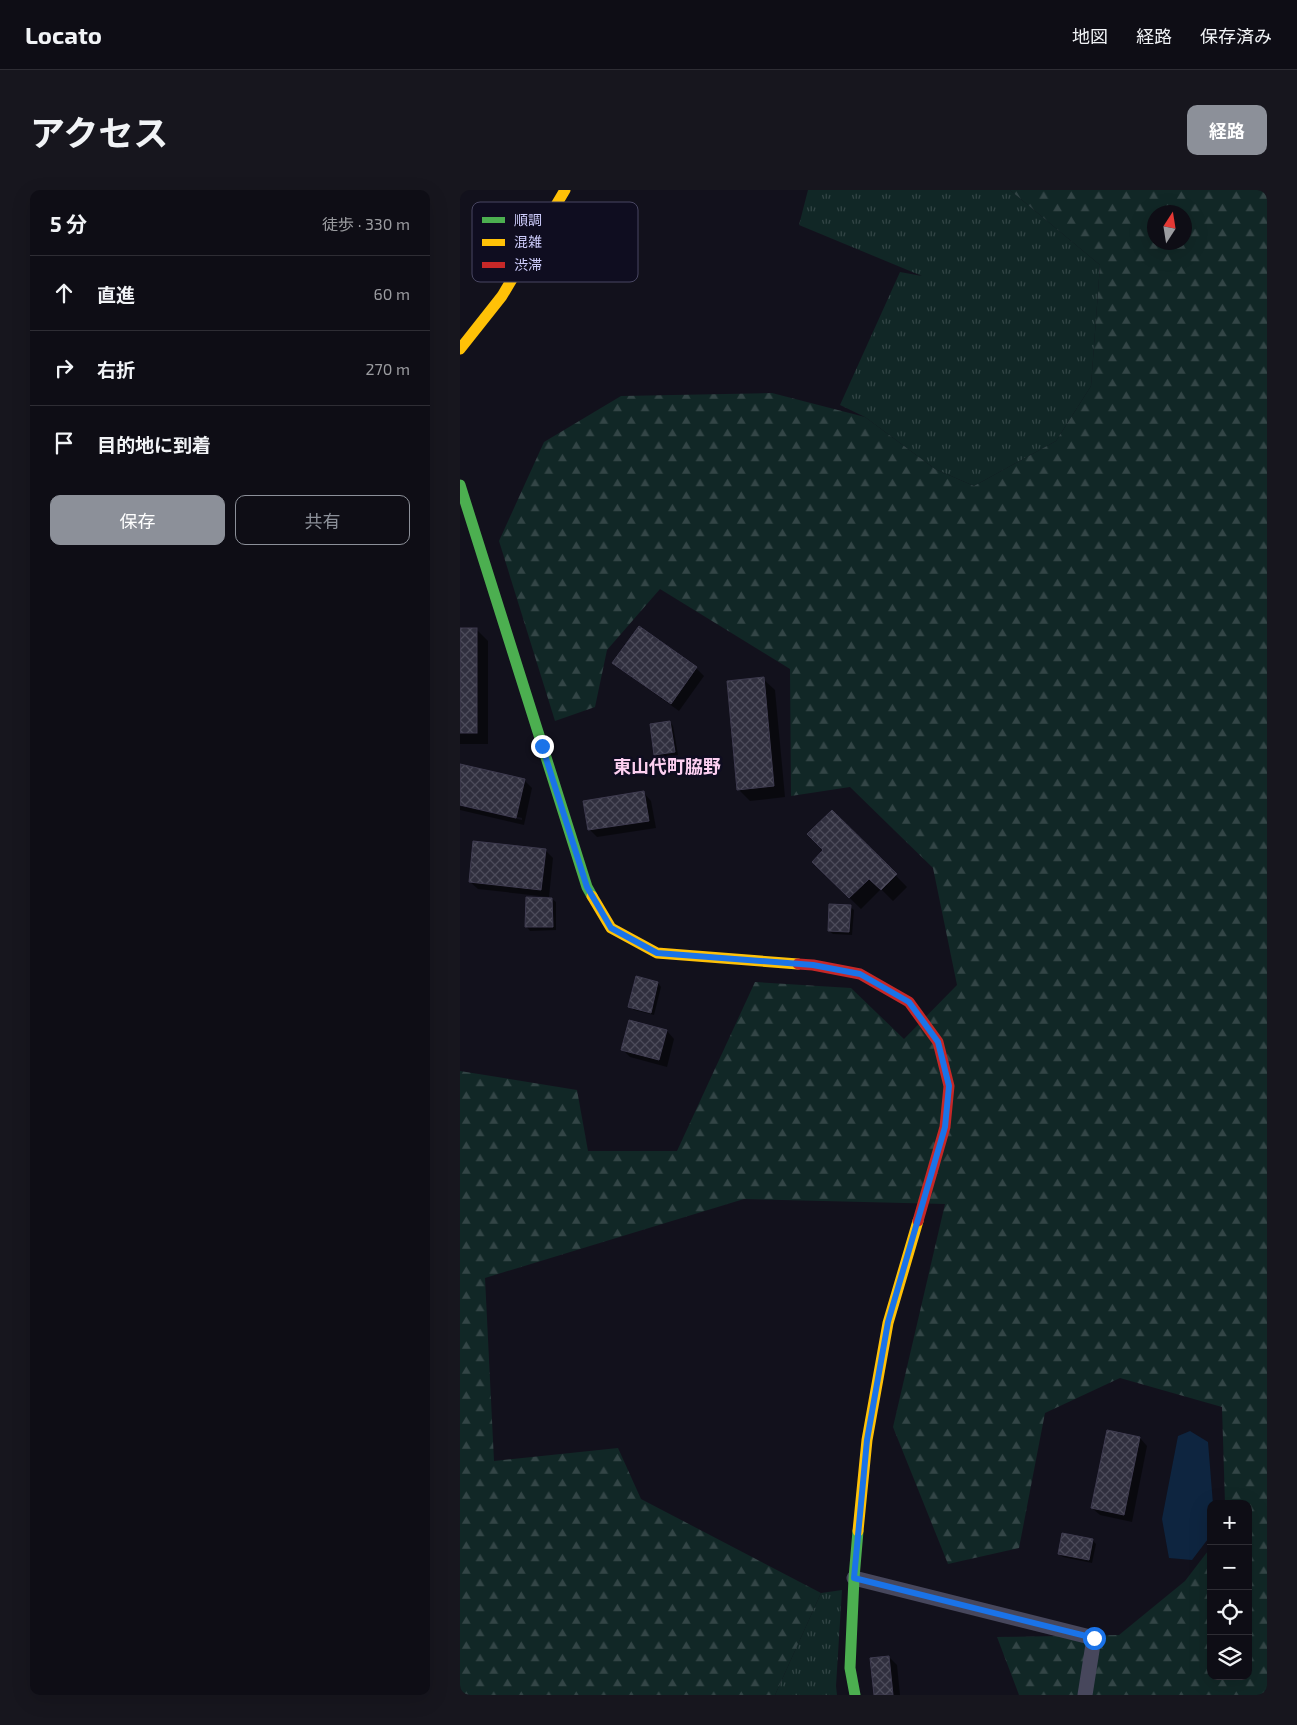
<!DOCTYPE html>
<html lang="ja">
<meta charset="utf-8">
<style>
:root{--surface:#0e0d15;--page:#17161e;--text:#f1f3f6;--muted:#9b9ca0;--line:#2e2d34;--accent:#8c9099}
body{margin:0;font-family:"Exo 2","Noto Sans JP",sans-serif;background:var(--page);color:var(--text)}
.controls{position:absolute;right:15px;bottom:15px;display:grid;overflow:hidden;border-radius:10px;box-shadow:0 5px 20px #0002}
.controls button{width:45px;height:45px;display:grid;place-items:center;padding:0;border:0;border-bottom:1px solid var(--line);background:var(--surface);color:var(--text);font:25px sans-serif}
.compass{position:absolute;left:687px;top:15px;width:45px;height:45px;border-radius:50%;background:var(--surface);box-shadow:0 5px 20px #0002;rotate:12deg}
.stop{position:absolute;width:15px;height:15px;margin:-11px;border:4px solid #1a73e8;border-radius:50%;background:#fff}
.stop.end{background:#1a73e8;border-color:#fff;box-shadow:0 1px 5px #0008}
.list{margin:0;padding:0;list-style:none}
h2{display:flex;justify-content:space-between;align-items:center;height:65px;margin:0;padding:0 20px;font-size:21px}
h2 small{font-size:16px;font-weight:400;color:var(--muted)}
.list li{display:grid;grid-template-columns:32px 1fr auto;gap:15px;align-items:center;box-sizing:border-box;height:75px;padding:0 20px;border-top:1px solid var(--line)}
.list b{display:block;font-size:19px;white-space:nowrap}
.list em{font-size:16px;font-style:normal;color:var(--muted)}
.actions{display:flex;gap:10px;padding:15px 20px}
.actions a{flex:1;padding:11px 0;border:1px solid var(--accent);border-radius:10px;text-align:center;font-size:18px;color:var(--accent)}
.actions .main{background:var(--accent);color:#fff}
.icon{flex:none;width:28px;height:28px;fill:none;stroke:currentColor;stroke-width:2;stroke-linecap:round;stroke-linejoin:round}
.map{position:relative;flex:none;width:807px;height:1505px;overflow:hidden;border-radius:10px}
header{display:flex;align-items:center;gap:30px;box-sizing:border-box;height:70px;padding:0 25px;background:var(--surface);border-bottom:1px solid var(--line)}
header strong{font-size:24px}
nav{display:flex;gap:28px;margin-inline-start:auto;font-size:18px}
.intro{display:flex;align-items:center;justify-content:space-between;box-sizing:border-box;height:120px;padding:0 30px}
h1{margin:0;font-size:35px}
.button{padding:12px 22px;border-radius:10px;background:var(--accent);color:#fff;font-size:18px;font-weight:700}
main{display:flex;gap:30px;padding:0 30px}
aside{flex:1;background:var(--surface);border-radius:10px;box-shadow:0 5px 20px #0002}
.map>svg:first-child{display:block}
</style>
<header>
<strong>Locato</strong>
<nav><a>地図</a><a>経路</a><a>保存済み</a></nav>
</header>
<div class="intro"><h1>アクセス</h1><a class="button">経路</a></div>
<main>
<aside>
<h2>5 分<small>徒歩 · 330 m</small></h2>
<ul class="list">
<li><svg class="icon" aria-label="ahead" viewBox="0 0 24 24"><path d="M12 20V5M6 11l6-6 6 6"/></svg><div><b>直進</b></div><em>60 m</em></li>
<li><svg class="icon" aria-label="right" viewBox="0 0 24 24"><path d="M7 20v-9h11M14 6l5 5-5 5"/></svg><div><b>右折</b></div><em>270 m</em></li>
<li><svg class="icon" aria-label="arrive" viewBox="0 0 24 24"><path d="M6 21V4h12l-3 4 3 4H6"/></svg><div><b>目的地に到着</b></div></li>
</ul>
<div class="actions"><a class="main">保存</a><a>共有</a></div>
</aside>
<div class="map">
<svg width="807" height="1505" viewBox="0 0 807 1505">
<defs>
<pattern id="grass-tufts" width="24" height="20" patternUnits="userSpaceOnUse" patternTransform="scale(1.25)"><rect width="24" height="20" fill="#112726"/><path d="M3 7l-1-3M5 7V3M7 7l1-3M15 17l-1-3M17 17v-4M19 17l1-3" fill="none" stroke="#334546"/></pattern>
<pattern id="forest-firs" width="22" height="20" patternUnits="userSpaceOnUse" patternTransform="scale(1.25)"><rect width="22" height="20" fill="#112726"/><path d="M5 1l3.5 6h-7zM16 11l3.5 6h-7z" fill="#334546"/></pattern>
<pattern id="building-cross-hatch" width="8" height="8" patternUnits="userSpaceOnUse" patternTransform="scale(1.25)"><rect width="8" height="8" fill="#302f3e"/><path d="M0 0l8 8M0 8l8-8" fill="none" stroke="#4d4c5b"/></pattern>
</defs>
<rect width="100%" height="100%" fill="#12111c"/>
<!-- grass -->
<g fill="url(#grass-tufts)">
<polygon points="348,0 550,0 640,75 631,196 596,251 514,296 475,279 405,227 380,215 440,82 462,86 339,35"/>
<polygon points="382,1400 376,1496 377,1505 315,1505 361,1403"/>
</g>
<!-- forest -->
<path fill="url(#forest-firs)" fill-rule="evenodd" d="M550,0H807V1505H559L537,1447L659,1445L725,1391L751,1357V1486H788V1314H765L762,1217L660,1188L585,1223L559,1358L488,1374L433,1237L485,1014L284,1009L25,1088L34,1271L158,1258L181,1309L361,1403L315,1505H0V881L117,900L128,961H217L295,792L391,798L444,849L497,795L473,678L390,597L331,606L330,479L200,399L147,460L135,517L95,531L39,351L84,252L161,206L312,203L405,227L475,279L514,296L596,251L631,196L640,75ZM694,22H724V52H694Z"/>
<!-- water -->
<polygon fill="#0e2540" points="730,1241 748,1252 753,1314 751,1314 751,1345 732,1370 709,1368 702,1329 718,1246"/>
<!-- shadow -->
<g fill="#0007">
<polygon points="179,438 236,478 244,486 219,521 162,480 154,473"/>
<polygon points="0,439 16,439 28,451 28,554 0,554"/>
<polygon points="303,489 315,500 325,607 290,611 278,599"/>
<polygon points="210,532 213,536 218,565 199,568 196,565"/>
<polygon points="0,576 64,590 72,598 64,635 0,620 0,616 62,630 62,628 0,614"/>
<polygon points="184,603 191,611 196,638 137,647 129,639"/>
<polygon points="372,621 447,697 433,711 421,699 401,719 353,672 365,660"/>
<polygon points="85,660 93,668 89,707 18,699 10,692"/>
<polygon points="92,709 96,712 96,740 70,741 67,737"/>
<polygon points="390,717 394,720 392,745 373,744 369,741"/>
<polygon points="198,793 201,797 194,825 174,820 170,816"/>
<polygon points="207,841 214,849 207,877 170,867 162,859"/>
<polygon points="680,1248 687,1256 672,1332 640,1325 632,1318"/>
<polygon points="632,1350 636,1354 632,1373 603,1367 599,1364"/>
<polygon points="429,1467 437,1475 440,1505 415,1505"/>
</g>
<!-- building -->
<g fill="url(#building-cross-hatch)" stroke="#3e3b4f">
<polygon points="179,436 237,477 211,514 152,473"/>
<rect x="0" y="438" width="17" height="105"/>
<polygon points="304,487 314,596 277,600 267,491"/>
<polygon points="210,531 215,562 194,565 190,534"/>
<polygon points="0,574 65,589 56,628 0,615"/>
<polygon points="184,601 189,631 128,640 123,611"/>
<polygon points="372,620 437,684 421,700 409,689 389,708 352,672 363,660 347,644"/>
<polygon points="13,651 86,659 81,700 9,692"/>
<polygon points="66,707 92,708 93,737 65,737"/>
<polygon points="369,714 391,715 389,742 368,741"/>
<polygon points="176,786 198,792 191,823 168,817"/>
<polygon points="169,830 207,840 199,870 161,860"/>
<polygon points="647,1240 680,1247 664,1325 631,1318"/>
<polygon points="602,1343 633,1349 629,1370 598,1364"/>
<polygon points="429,1466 433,1505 414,1505 410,1468"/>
</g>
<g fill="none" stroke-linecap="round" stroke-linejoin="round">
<!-- lane -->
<polyline stroke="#47475c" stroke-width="15" points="394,1388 634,1448 625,1505"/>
<!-- fast -->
<g stroke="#4caf50" stroke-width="11">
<polyline points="0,295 127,697 132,706"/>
<polyline points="395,1505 390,1478 394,1388 398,1341"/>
</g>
<!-- slow -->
<g stroke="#ffc107" stroke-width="11">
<polyline points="0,159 42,106 105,0"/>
<polyline points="132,706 151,738 197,763 338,774"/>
<polyline points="398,1341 407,1250 428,1133 458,1031"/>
</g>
<!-- jam -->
<polyline stroke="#c62828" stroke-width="11" points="338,774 353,775 400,784 449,812 478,852 489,896 485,937 458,1031"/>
</g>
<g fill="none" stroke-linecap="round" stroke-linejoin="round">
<!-- route -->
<polyline stroke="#1a73e8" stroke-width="6" points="82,556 127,697 151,738 197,763 353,775 400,784 449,812 478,852 489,896 485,937 428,1132 407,1250 394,1388 634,1448"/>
</g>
<g text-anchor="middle" stroke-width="5" stroke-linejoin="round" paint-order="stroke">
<!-- quarter labels -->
<g font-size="18" font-weight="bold" fill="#fdd0f1" stroke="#0f0d20">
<text x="207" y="583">東山代町脇野</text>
</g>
</g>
<!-- legend -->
<rect x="12" y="12" width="166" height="80" rx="8" fill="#0f0d20" stroke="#494762" stroke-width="1"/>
<rect x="22" y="27" width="23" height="6" fill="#4caf50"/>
<rect x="22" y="49" width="23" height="7" fill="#ffc107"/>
<rect x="22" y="72" width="23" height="6" fill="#c62828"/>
<g font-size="14" fill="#cfcefd">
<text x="54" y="35">順調</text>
<text x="54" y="57">混雑</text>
<text x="54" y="80">渋滞</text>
</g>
</svg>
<div class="controls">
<button>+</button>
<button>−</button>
<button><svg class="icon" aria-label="locate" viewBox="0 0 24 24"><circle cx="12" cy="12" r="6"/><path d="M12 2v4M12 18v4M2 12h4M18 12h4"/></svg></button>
<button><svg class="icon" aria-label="layers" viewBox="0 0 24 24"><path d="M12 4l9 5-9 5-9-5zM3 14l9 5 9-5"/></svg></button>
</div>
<svg class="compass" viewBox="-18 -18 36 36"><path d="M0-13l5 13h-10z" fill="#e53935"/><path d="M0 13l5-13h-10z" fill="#9b9ca0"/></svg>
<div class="stop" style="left:634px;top:1448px"></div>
<div class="stop end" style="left:82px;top:556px"></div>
</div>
</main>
